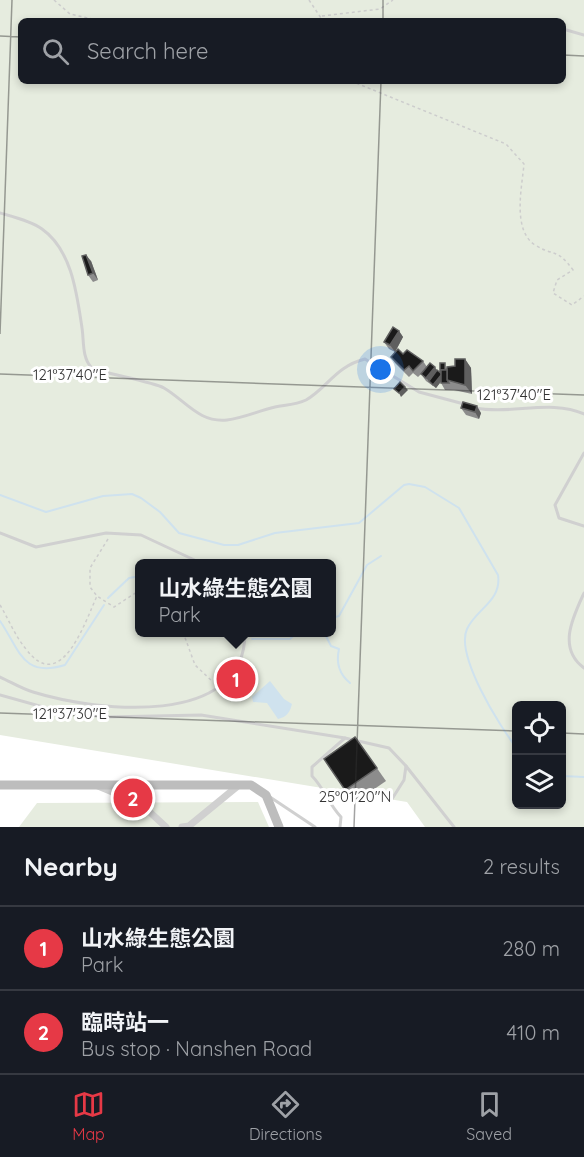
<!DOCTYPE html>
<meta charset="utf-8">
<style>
:root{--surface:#171b24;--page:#20242c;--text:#f1f3f6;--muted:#9ea1a6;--line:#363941;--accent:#e63946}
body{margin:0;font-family:Quicksand,"Noto Sans TC",sans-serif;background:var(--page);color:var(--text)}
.controls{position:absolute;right:18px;bottom:18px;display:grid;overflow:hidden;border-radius:9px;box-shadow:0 3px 9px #0003}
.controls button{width:54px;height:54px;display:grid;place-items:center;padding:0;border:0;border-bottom:2px solid var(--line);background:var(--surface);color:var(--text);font:30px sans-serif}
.you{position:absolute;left:381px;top:370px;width:21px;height:21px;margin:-15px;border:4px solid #fff;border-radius:50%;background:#1a73e8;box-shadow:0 0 0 9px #1a73e833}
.badge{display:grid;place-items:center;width:39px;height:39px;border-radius:50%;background:var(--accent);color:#fff;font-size:20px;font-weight:700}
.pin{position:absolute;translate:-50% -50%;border:3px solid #fff;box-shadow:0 2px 6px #0006}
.popup{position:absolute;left:135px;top:559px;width:201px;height:78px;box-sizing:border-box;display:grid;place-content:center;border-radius:9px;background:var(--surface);filter:drop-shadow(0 2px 4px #0005);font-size:20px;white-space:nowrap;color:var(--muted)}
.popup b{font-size:22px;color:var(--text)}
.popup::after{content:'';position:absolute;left:50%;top:100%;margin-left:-12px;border:12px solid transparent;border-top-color:var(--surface)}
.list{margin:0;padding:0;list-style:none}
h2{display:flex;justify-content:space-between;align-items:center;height:78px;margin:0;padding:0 24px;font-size:26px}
h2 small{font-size:20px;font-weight:400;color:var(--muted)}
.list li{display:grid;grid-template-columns:39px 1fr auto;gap:18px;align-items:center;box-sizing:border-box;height:84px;padding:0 24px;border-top:2px solid var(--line)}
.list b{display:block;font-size:22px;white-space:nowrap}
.list p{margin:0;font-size:20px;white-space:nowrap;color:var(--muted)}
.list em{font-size:20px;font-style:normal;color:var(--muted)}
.icon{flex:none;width:33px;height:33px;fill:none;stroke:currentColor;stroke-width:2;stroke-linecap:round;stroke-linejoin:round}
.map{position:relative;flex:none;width:584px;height:827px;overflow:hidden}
.search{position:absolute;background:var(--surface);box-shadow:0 3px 9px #0003;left:18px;right:18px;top:18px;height:66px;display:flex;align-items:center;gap:15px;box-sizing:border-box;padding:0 21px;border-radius:9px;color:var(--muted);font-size:22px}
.sheet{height:246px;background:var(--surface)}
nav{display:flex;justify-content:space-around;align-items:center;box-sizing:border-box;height:84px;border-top:2px solid var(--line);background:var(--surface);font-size:16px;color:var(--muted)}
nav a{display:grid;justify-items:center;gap:3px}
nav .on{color:var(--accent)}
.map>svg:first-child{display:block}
</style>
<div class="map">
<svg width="584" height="827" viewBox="0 0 584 827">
<rect width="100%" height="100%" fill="#fff"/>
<!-- green -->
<g fill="#e6ecdf" fill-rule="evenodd">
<path d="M0,0H584V827H425L407,802L0,735ZM21,21H563V81H21ZM140,564H332V632H140ZM516,706H562V804H516Z"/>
<polygon points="258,802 269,827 19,827 37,803"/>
</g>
<!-- water -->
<path fill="#cfe2ee" d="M270,681L284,699L292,704C290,712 287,717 278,719L267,703L253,702L252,697Z"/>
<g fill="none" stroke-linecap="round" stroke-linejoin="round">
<!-- stream -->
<g stroke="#cfe2ee" stroke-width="2">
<path d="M0,495L46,512L103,496L132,494L141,498L160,512L179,533L224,545H238L275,533L359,523L404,485L409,484L425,487L459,508L498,575C502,601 476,609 467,629C455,655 500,727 516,747"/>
<polyline points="108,598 129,578 140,576"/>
<polyline points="332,618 339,616 367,565 381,556"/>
<path d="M0,621C20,650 22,678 65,665L104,605"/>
<polyline points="234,632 238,636"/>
<path d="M305,632L326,636L331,646L339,649C336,662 339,674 350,683"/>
<polyline points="252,639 290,639 297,632"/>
<polyline points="562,776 584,777"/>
</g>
<!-- path -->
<g stroke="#cdcdcd" stroke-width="1.5" stroke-dasharray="3 3" stroke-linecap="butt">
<polyline points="54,0 70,14 101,21"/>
<polyline points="309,0 323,21"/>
<polyline points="322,16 380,9 393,0"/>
<path d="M351,81L506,144L524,164C522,187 512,230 535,245C554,257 556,247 573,270L557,280L553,293L572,305L584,296"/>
<polyline points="108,539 90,568 90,587 97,596 114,607 140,590"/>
<path d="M0,605C9,620 15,636 26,649C61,696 85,622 97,596"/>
<polyline points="183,632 195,665 213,682"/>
</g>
<!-- lane -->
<g stroke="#d0d0d0" stroke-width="3">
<polyline points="563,29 584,35"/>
<path d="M0,213C14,217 31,221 42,229C72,250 77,295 82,328C84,341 82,357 91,367C95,372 151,381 164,388C186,401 199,423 227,420C243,418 258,411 275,407C285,405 296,405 306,400C327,388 336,366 365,359L419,392L464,404"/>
<path d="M476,408C510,415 552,399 584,414"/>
<polyline points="584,453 555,505 559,518 584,526"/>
<polyline points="0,533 36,547 106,533 141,535 203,564"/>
<path d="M584,593C573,617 557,648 584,668"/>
<path d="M0,677C11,682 22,689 33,692C94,711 246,730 245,632"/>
<path d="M0,695L61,712L107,717L201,715L345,738L312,767V776C324,788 328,803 341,817L340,827"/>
<polyline points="345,738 389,748 406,766 404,780 392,799"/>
<polyline points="406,766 454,827"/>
<polyline points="270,797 315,827"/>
</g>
<!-- street -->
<g stroke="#d0d0d0" stroke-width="7">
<polyline points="98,786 141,804 166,827"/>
<polyline points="182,827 189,826 239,785"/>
</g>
<!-- secondary -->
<polyline stroke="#bdbdbd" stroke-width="9" points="0,785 251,785 266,795 279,827"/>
</g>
<!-- wall -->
<g fill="#8c8c8c">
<polygon points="91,261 98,280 93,282 88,275"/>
<polygon points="399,331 403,337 395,352 389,349 384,342"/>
<polygon points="403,354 423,361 427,367 437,370 441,374 440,372 448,367 455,366 465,359 471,368 472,394 454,390 445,390 441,383 441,381 436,388 426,381 421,374 424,371 418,377 413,373 409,377 395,363 391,357"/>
<polygon points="461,408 481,413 479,419 466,415"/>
<polygon points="355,737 386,781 354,803 324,759"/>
</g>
<!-- shaded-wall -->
<g fill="#5f5f5f">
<polygon points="86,255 91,261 98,280 93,273"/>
<polygon points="399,331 403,337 395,352 390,345"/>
<polygon points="465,359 471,368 472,394 465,385"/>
<polygon points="435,367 439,374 429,381 426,378"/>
<polygon points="442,374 444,378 436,388 433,385"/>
<polygon points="405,387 408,390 401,397 399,393"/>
<polygon points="477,406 481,413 479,419 475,412"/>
</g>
<!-- building -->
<g fill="#1a1a1a" stroke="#5f5f5f" stroke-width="1.5">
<polygon points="86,255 93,273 88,275 82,256"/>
<polygon points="393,327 399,331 390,345 384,342"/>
<polygon points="398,349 403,354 407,350 423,361 413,371 409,366 404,370 391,357"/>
<polygon points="455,359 465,359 465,385 447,380 447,367 455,366"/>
<polygon points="430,363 435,367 426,378 421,374"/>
<polygon points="440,363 445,363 445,370 441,370 441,372 440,372"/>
<polygon points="437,370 442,374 433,385 429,381"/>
<polygon points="441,370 447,370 447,380 449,383 441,383"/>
<polygon points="400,382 405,387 399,393 394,389"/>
<polygon points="463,402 477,406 475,412 461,408"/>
<polygon points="355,737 377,768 345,790 324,759"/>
</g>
<!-- ticks -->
<path fill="none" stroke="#333" stroke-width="1.5" stroke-opacity="0.45" d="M383,21V0M0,36L21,37M563,55L584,56M0,334L12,0M0,374L584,395M0,713L516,731M562,733L584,734M354,827L381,81"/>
<g font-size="15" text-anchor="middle" fill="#333" stroke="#fff" stroke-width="6" stroke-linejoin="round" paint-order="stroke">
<text x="70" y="380">121°37'40"E</text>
<text x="514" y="400">121°37'40"E</text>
<text x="70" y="719">121°37'30"E</text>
<text x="355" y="802">25°01'20"N</text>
</g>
</svg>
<div class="controls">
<button><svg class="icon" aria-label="locate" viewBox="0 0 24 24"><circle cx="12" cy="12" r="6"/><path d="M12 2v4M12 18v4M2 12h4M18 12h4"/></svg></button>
<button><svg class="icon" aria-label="layers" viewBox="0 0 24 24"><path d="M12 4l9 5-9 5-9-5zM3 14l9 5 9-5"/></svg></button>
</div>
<div class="you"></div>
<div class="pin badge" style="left:236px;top:679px">1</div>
<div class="popup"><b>山水綠生態公園</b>Park</div>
<div class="pin badge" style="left:133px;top:798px">2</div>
<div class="search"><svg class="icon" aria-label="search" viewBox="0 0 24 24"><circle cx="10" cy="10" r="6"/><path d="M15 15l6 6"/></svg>Search here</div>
</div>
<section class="sheet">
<h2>Nearby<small>2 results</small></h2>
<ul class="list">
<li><span class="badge">1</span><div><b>山水綠生態公園</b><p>Park</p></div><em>280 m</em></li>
<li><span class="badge">2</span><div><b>臨時站一</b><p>Bus stop · Nanshen Road</p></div><em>410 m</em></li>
</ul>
</section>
<nav>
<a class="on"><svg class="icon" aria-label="map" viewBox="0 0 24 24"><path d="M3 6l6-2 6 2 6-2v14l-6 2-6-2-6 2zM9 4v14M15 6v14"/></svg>Map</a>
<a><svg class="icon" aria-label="directions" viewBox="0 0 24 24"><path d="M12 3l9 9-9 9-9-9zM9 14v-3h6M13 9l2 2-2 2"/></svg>Directions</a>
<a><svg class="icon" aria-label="saved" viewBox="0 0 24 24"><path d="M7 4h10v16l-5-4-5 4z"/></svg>Saved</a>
</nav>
